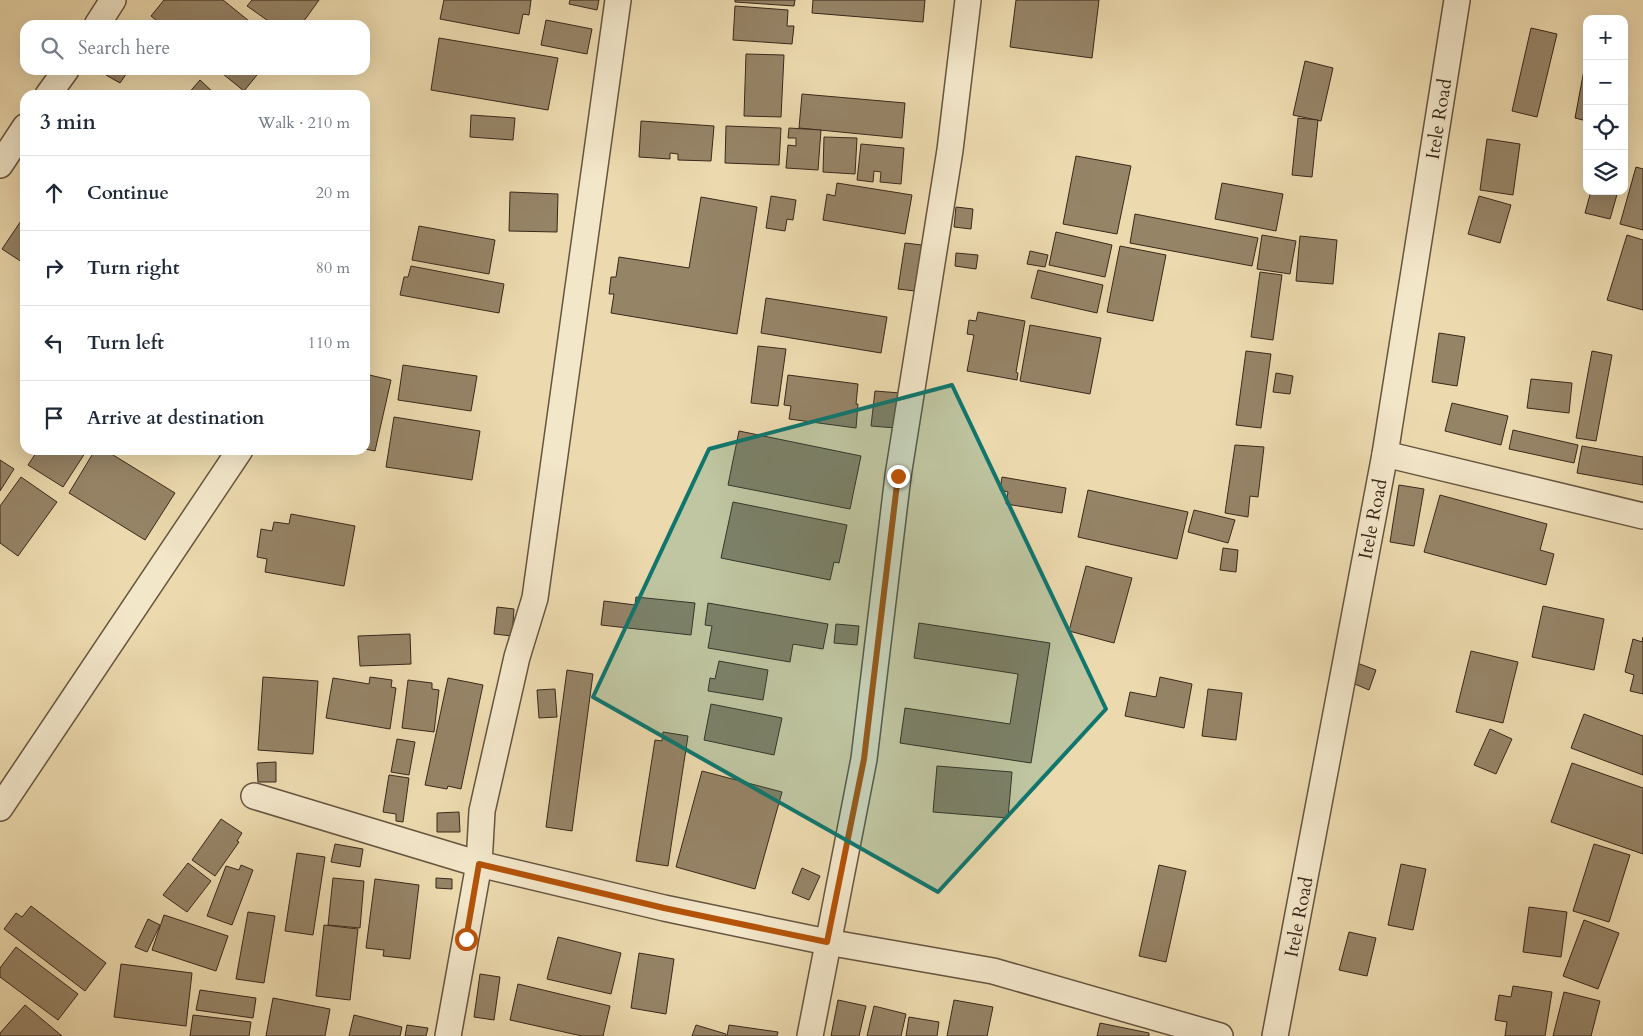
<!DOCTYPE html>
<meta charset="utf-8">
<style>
:root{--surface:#fff;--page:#f6f6f7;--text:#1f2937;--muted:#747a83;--line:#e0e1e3}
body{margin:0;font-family:Cardo,serif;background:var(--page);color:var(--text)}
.controls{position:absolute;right:15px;top:15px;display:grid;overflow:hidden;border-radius:10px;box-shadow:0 5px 20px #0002}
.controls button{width:45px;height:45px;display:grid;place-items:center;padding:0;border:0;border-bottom:1px solid var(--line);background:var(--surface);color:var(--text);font:25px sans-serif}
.stop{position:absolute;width:15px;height:15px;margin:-11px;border:4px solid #b45309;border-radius:50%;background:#fff}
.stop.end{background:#b45309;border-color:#fff;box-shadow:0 1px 5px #0008}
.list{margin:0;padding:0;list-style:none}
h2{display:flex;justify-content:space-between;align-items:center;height:65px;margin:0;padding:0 20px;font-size:21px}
h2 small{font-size:16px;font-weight:400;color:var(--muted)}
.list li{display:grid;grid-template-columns:32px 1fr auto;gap:15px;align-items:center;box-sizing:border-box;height:75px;padding:0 20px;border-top:1px solid var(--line)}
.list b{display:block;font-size:19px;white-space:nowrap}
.list em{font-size:16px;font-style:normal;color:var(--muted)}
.icon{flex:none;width:28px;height:28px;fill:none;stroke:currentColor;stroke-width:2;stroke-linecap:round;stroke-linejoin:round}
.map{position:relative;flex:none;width:1643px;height:1036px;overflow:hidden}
.search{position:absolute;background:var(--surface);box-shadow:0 5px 20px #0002;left:20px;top:20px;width:350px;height:55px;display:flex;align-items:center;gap:12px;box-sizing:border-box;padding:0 18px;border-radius:15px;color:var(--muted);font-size:19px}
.panel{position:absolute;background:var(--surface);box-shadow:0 5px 20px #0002;left:20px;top:90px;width:350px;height:365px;border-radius:15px}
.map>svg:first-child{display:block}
</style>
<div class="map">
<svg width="1643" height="1036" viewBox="0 0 1643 1036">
<rect width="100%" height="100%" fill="#ecdaae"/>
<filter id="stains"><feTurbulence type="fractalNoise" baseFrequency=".004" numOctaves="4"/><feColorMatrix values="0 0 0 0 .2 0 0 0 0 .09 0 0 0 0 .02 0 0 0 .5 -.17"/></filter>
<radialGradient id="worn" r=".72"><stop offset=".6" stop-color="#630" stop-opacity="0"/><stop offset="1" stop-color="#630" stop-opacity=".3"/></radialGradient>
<!-- building -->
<g fill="#968467" stroke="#39271b">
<polygon points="164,0 223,0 254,25 162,25 151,16"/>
<polygon points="252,0 319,0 301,25 274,25 247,6"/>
<polygon points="444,0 531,0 529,15 523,14 519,34 440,19"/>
<polygon points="570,0 599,0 597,10 569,4"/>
<polygon points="735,0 795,0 794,6 735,2"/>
<polygon points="813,0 925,0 923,22 812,13"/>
<polygon points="1016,0 1099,0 1092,58 1010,47"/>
<polygon points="735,6 788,10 787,26 794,26 792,44 733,40"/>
<polygon points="546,20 592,29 587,54 541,45"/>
<polygon points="1531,28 1557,34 1537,117 1512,111"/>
<polygon points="439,38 558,58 548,110 431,90"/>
<polygon points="746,54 784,55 781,117 744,116"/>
<polygon points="1587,54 1587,121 1575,118"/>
<polygon points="1305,61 1333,68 1321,121 1293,115"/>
<polygon points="109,70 129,70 120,83 106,75"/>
<polygon points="218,70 261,70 244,91"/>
<polygon points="200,80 216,95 187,95"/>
<polygon points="802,94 905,103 902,138 799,128"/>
<polygon points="471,115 515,118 513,140 470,137"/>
<polygon points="1298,118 1318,120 1312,177 1292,175"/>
<polygon points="641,121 714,126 711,161 678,160 678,154 670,153 670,159 639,157"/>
<polygon points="726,126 781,128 779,165 725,163"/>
<polygon points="789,128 821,130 818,170 786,168 788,145 796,146 796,138 788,138"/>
<polygon points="824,137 857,138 855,174 823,172"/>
<polygon points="1487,139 1520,144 1513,195 1480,190"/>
<polygon points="861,144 904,148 901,184 880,182 881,172 874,171 873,182 857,180"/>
<polygon points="1076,156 1131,166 1117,234 1063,224"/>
<polygon points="1636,167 1643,169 1643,230 1620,224"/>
<polygon points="837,183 912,195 905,234 823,220 827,194 835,196"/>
<polygon points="1222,183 1283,194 1276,231 1215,219"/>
<polygon points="1591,191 1618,191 1610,219 1585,213"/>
<polygon points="510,192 558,194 557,232 509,231"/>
<polygon points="771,196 796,200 793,220 787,219 785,231 766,228"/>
<polygon points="1479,196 1511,205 1500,243 1468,234"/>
<polygon points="701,197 757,207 737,334 611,313 614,294 609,294 611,277 616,277 619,257 689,268"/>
<polygon points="956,207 973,209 971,229 954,227"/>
<polygon points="1135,214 1258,238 1252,266 1130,243"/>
<polygon points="25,215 25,264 2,249"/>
<polygon points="419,226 495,240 489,274 412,260"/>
<polygon points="1056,232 1112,245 1105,277 1049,265"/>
<polygon points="1262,235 1296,241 1290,274 1257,269"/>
<polygon points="1627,235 1643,240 1643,310 1607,300"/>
<polygon points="1300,236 1337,240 1333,284 1296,281"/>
<polygon points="905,243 922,245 915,291 898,289"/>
<polygon points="1120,246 1166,255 1153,321 1107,312"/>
<polygon points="1030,251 1048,255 1045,267 1027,264"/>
<polygon points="956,253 978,255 976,269 955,266"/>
<polygon points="411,266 504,284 499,313 400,295 404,277 408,277"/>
<polygon points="1038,270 1103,285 1097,313 1031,298"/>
<polygon points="1260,272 1282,275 1273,340 1251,337"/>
<polygon points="766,298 887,317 881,353 761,333"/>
<polygon points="978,312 1025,321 1016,372 1018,373 1017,380 967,371 974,335 967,334 969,320 976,321"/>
<polygon points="1030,325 1101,338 1090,394 1020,381"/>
<polygon points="1439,333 1465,337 1457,386 1432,382"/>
<polygon points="758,346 786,349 778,406 751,403"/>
<polygon points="1246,351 1271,354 1261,428 1236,425"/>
<polygon points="1592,351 1612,355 1596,441 1576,438"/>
<polygon points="403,365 477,376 471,411 398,400"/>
<polygon points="1276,373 1293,376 1290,394 1273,392"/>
<polygon points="365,374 391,380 375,451 365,449"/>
<polygon points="788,375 858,384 856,404 858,404 856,428 789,419 791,406 784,405"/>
<polygon points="1531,379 1572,383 1569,413 1527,408"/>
<polygon points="875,391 900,393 896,428 871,426"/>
<polygon points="1452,403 1508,416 1501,445 1445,431"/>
<polygon points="394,417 480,431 472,480 386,467"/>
<polygon points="1513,430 1578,445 1574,463 1509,449"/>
<polygon points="739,431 861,456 850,509 728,485"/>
<polygon points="1235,445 1264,447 1258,497 1250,496 1248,517 1225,513"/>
<polygon points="1582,446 1643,457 1643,485 1577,473"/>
<polygon points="38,450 87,450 63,487 28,465"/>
<polygon points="95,450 105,450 175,493 145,540 69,493"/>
<polygon points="0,460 14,469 0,491"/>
<polygon points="21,477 57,502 18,556 0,543 0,506"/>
<polygon points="1002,477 1066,488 1062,513 1006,504 1008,492 1000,490"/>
<polygon points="1399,485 1424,489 1414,546 1390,542"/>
<polygon points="1088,490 1188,512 1177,559 1078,537"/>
<polygon points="1440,495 1547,524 1540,550 1554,554 1546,585 1424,552"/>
<polygon points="733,502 847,525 839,563 834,562 830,580 721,558"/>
<polygon points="1194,510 1235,520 1228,543 1188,532"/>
<polygon points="291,514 355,526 344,586 265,572 267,559 257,557 261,529 272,531 274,522 289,524"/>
<polygon points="1223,548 1238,550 1236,572 1220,570"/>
<polygon points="1086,566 1132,578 1114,643 1069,631"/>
<polygon points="636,597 695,603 691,635 601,625 604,601 635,605"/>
<polygon points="708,603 828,624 823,649 793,644 790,662 708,648 712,626 705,625"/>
<polygon points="1543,606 1604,619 1594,670 1532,657"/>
<polygon points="497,607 514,609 512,636 494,634"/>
<polygon points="919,623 1050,643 1031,763 900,743 905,708 1010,724 1018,674 914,658"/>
<polygon points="836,624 859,626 857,645 834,643"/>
<polygon points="410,634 411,664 360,666 358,636"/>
<polygon points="1643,637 1643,694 1630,691 1634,675 1625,672 1633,639 1642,642"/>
<polygon points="1471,651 1518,662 1503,723 1456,712"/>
<polygon points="719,661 768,670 763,700 708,691 710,678 715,679"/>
<polygon points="1357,663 1376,670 1369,690 1350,682"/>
<polygon points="567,670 593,674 572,831 546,827"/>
<polygon points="263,677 318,681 313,754 258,750"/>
<polygon points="370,677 392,680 391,687 396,688 390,729 326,718 333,678 369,684"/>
<polygon points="1160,677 1192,684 1184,728 1125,716 1130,692 1156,697"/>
<polygon points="448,678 483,685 461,789 448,786 447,789 425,785"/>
<polygon points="408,680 432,683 432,689 439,690 434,732 402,728"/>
<polygon points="555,689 557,717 539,718 537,690"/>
<polygon points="1208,689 1242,693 1236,740 1202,736"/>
<polygon points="711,704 782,718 774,755 704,740"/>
<polygon points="1584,714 1643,736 1643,775 1571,748"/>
<polygon points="1490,729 1512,739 1496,774 1474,765"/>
<polygon points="663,732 688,736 668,866 636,861 655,740 662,741"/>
<polygon points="397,739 415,742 409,775 391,772"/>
<polygon points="276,762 276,782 258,782 257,763"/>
<polygon points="1572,763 1643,788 1643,854 1551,822"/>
<polygon points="937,766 1012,772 1008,818 933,812"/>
<polygon points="702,771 782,792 755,889 676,867"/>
<polygon points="389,775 409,778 403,822 396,821 396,814 383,812"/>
<polygon points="459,812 460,832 437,832 437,813"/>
<polygon points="221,819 242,833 237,841 239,842 215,876 192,860"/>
<polygon points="335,844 363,849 360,867 331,862"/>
<polygon points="1594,844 1630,855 1609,922 1573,911"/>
<polygon points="297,853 325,857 313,935 285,931"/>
<polygon points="188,863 211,881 187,912 163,895"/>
<polygon points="1401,864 1426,869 1413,930 1388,925"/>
<polygon points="241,865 253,870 232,925 207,916 226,866 239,870"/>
<polygon points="1159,865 1186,871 1166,962 1139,956"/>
<polygon points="802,868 820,876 809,900 792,893"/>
<polygon points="333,878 364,881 360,928 328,925"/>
<polygon points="436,878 452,879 452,889 436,888"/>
<polygon points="375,879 419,885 410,959 383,956 384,950 366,948"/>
<polygon points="31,906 106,963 85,991 4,929 16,913 22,917"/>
<polygon points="1529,907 1567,912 1561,957 1523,952"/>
<polygon points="248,912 275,916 264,983 236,979"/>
<polygon points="164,915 228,936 216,971 152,950"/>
<polygon points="148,919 160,925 147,952 135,947"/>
<polygon points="1584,920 1619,933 1598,989 1563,976"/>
<polygon points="324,925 358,929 350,1000 316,996"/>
<polygon points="1349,932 1376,938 1367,976 1339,970"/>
<polygon points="558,937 621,953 611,994 547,979"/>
<polygon points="16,947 78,994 58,1020 0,977 0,968"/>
<polygon points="639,953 674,959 666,1014 631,1008"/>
<polygon points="121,964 192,973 186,1026 114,1017"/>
<polygon points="480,974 500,977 494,1020 474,1017"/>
<polygon points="518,984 610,1006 603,1036 582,1036 510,1020"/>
<polygon points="1513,986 1552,992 1545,1036 1505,1036 1507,1022 1495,1020 1499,995 1511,997"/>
<polygon points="200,990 256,998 253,1018 196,1010"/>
<polygon points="1564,992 1600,1001 1591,1036 1553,1036"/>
<polygon points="273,998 330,1009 325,1036 266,1036"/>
<polygon points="838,1000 866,1006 859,1036 831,1036"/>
<polygon points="954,1000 993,1007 987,1036 947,1036"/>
<polygon points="25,1005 62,1036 0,1036 0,1033"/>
<polygon points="874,1006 906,1014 901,1036 867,1036"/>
<polygon points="193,1015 251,1022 249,1036 190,1036"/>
<polygon points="354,1015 402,1027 400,1036 349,1036"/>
<polygon points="909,1017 939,1022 937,1036 906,1036"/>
<polygon points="1100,1023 1149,1033 1149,1036 1097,1036"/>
<polygon points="407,1025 428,1028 426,1036 405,1036"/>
<polygon points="696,1025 726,1034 726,1036 692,1036"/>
<polygon points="729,1025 778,1032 777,1036 727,1036"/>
</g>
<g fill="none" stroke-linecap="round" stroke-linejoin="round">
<!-- street casing -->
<g stroke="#665440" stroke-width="28">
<g id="street">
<polyline points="97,25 113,0"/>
<polyline points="48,95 66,70"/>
<polyline points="0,165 25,127"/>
<polyline points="1385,454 1643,516"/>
<polyline points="254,796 479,864 664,908 827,942 993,971 1220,1036"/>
<polyline points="0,808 240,450"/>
<polyline points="448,1036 479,864 482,811 517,657 535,598 618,0"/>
<polyline points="810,1036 864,759 898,476 950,150 968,0"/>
<polyline points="1275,1036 1385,454 1457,0"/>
</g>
</g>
<!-- street -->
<use href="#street" stroke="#f3e7ca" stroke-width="25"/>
</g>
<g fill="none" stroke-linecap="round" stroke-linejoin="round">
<!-- route -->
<polyline stroke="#b45309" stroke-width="6" points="466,939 479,864 664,908 827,942 864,759 898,476"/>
</g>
<!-- marked area -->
<path fill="#0f766e" fill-opacity="0.2" stroke="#0f766e" stroke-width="4" stroke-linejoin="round" d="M952,385L1106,709L938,892L593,697L709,449Z"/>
<g text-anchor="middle" stroke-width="4" stroke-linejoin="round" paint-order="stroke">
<!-- street labels -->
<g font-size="19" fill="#39271b" stroke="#f3e7ca">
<text transform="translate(1438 119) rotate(-81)" y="7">Itele Road</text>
<text transform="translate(1372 519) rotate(-79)" y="7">Itele Road</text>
<text transform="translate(1298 917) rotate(-79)" y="7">Itele Road</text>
</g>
</g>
<rect width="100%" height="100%" filter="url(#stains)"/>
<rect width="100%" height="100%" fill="url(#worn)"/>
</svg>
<div class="controls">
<button>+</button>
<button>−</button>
<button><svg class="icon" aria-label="locate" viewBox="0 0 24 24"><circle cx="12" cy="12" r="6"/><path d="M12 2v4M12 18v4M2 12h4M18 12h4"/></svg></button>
<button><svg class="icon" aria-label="layers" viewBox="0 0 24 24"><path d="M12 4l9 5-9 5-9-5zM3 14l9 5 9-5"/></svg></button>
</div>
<div class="stop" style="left:466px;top:939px"></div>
<div class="stop end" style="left:898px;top:476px"></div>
<div class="search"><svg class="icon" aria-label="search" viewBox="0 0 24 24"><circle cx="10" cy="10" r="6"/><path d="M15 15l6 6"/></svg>Search here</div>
<section class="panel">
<h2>3 min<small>Walk · 210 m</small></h2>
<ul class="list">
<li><svg class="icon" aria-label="ahead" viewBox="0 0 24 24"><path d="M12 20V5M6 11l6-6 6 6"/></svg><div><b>Continue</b></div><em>20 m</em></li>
<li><svg class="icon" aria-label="right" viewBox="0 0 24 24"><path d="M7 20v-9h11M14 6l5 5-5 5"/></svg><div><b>Turn right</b></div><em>80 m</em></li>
<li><svg class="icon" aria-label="left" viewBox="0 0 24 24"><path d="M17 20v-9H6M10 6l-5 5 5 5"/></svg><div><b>Turn left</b></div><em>110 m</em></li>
<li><svg class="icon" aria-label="arrive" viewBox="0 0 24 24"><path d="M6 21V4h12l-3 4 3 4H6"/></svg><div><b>Arrive at destination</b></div></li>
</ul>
</section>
</div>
